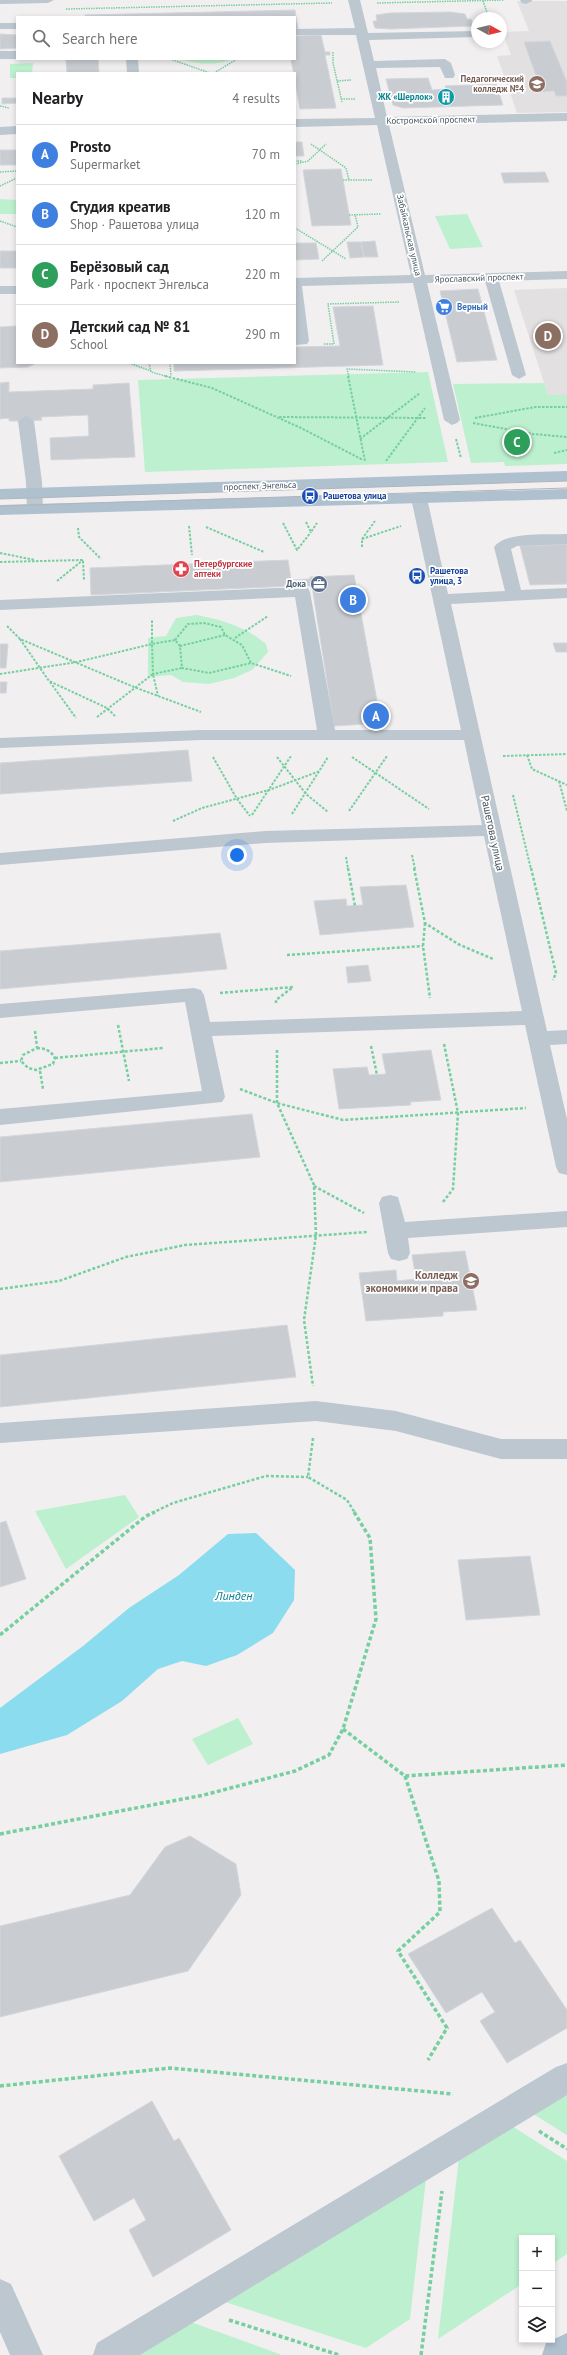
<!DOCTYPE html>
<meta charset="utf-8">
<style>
:root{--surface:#fff;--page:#f6f6f6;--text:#202124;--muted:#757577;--line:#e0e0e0;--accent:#111827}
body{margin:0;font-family:"PT Sans",sans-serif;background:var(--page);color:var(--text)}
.controls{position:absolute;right:12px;bottom:12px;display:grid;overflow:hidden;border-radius:0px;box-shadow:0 2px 6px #0003}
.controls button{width:36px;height:36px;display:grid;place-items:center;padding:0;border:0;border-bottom:1px solid var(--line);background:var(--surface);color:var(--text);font:20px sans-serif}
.compass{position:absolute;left:471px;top:12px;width:36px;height:36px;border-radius:50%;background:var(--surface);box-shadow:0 2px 6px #0003;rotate:98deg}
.you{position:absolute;left:237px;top:855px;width:14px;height:14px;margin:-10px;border:3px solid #fff;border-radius:50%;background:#1a73e8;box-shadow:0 0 0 6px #1a73e833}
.badge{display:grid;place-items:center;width:26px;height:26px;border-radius:50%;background:var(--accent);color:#fff;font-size:13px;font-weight:700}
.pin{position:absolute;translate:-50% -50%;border:2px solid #fff;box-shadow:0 1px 4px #0006}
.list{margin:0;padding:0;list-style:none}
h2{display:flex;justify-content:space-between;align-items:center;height:52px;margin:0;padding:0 16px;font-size:17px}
h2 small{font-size:13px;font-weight:400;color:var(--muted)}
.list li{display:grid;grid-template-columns:26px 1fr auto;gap:12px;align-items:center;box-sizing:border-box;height:60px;padding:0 16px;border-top:1px solid var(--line)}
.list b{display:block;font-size:15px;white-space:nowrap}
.list p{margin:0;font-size:13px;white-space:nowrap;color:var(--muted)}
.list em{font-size:13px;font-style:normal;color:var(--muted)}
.icon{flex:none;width:22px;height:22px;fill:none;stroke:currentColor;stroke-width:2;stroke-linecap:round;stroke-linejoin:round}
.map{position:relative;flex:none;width:567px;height:2355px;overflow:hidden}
.search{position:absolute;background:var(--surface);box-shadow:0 2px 6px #0003;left:16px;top:16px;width:280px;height:44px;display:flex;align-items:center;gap:10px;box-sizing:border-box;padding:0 14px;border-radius:0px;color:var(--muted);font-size:15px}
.panel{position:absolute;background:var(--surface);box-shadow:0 2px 6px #0003;left:16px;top:72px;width:280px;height:292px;border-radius:0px}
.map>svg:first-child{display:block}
</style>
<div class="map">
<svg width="567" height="2355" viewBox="0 0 567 2355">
<rect width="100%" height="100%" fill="#f2eff0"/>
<!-- education -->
<g fill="#e3e0e2">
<polygon points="517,1 567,1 567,112 517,113 497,56 511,55 502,32 529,31"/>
<polygon points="567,288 567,395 548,395 514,290"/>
</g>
<!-- green -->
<g fill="#bdf0cf">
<path d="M180,59H232C218,66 195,64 180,59Z"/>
<polygon points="33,63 32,73 17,73 17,78 10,78 10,64"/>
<polygon points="0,199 17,200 17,214 0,214"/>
<polygon points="467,214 483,247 450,249 435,216"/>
<polygon points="428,372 448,462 145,472 138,380"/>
<polygon points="544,383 548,395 567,395 567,464 505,466 504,462 471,463 453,384"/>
<path d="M197,615C223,620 246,627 266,644L268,652L252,670L234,678L209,684L183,682L171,675L148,677V638L166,636L176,618Z"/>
<polygon points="125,1495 139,1517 66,1569 35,1511"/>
<polygon points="238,1718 253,1744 208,1765 192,1739"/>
<polygon points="567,2093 567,2135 533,2114"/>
<polygon points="512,2126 567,2161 567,2254 552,2264 552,2238 522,2238 522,2284 438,2339 459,2158"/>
<polygon points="426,2179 410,2319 366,2348 225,2302"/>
<polygon points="191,2322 282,2355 137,2355"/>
</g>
<!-- water -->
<polygon fill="#8adcee" points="256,1533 295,1570 294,1600 273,1633 237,1655 206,1666 182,1661 158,1669 122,1701 67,1735 0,1754 0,1708 83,1646 129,1608 179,1575 228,1534"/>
<!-- building -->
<g fill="#c9cdd2" stroke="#d3d6db">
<polygon points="295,10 298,30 295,30 295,17 85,17 85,15"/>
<polygon points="450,12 465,14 467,19 471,19 473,26 390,29 375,28 373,21 377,21 376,15 390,13"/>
<polygon points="0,34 17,35 17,48 0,49"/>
<polygon points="321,35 325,52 330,52 330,55 325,55 336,108 300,109 291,59 295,59 295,36"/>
<polygon points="550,41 567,82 567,96 556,96 554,91 536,92 532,81 538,81 524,42"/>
<polygon points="66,59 98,59 99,73 67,73"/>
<polygon points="428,78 432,90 446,89 445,86 496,84 503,105 403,108 393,105 386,79"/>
<polygon points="2,98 17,98 17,103 2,104"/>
<polygon points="295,142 302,142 304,156 295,156"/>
<rect x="0" y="150" width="17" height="15"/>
<polygon points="341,169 351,225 312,226 303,170"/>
<polygon points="545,172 549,182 504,183 501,173"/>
<polygon points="375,241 378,257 364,257 361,242"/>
<polygon points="347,242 361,242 364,257 350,258"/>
<polygon points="295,243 316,243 319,259 295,260"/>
<rect x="0" y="251" width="17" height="17"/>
<polygon points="478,289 497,360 457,362 440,291"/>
<polygon points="373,306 383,365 174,371 174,363 295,363 295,347 340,346 333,307"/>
<polygon points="17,326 17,363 34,364 28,367 0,368 0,327"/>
<polygon points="9,382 9,392 93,389 93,385 129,383 135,457 51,460 50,438 89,436 88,415 41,417 42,420 26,421 9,421 9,418 0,419 0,383"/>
<polygon points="567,544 567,584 530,585 520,546"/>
<polygon points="288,560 292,586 91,595 90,568"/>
<polygon points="354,575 381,723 334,726 312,586 292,586 291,580 310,579 310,577"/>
<polygon points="553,643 567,643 567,652 556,652"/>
<polygon points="0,644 8,644 6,668 0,668"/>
<polygon points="0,682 7,682 6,693 0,693"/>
<polygon points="188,750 192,781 0,794 0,763"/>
<polygon points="406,885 414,927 320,935 314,901 346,899 347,906 363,905 360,887"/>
<polygon points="220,933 227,969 0,989 0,951"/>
<polygon points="368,965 371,981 348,983 346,967"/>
<polygon points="431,1050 441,1100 410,1102 411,1105 339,1109 333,1069 367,1067 369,1075 386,1074 382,1054"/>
<polygon points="252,1114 260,1157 0,1182 0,1137"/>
<polygon points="465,1251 477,1310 443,1312 443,1316 366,1321 359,1273 396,1270 397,1281 416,1279 412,1255"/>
<polygon points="287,1325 296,1377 0,1407 0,1355"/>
<polygon points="6,1521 26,1579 0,1587 0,1523"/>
<polygon points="530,1556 540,1615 466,1620 458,1560"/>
<polygon points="190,1836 236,1864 241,1895 188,1971 0,2017 0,1926 130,1895 165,1847"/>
<polygon points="492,1908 515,1943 520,1940 567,2010 567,2028 507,2063 480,2021 495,2012 482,1992 446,2013 408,1954"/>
<polygon points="152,2101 174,2141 179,2138 231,2230 153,2277 129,2230 146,2220 134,2198 94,2221 59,2156"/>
</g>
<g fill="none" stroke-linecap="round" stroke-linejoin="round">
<!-- path-far3 -->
<g stroke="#75cf9f" stroke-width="1.5" stroke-dasharray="1.5 1" stroke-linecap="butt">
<polyline points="483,1 489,18"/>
<polyline points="377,3 504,0"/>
<polyline points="66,9 332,3"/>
<polyline points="333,52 333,63 342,102"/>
<polyline points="170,59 210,73"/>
<polyline points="214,73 237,59"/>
<polyline points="337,81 351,80"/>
<polyline points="341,99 355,99"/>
<polyline points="0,106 9,108"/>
<polyline points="311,144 346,168 349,180"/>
<polyline points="295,161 302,161"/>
<polyline points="295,164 308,161 326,144"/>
<polyline points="0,172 17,171"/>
<polyline points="343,180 372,180"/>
<polyline points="0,186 17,178"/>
<polyline points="349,215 381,214"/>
<polyline points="0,221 17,227"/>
<polyline points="295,228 346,259"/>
<polyline points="322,261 358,227 355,215"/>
<polyline points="324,344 334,344 328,304 400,302"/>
<polyline points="129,363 151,371"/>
<polyline points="149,363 151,372 169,377"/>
<polyline points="170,363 171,376"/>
<polyline points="349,377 347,369 416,372"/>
</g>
<!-- path-far2 -->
<g stroke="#75cf9f" stroke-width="2" stroke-dasharray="2.5 1.5" stroke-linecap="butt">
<polyline points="165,376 212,388 301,428 363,460"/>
<polyline points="348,376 365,461"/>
<polyline points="279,417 426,418"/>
<polyline points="475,418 535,407 567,407"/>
<polyline points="473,423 533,434 567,437"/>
<polyline points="360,439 420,393"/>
<polyline points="456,439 461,458"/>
<polyline points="554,453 567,450"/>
<polyline points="386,461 425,408"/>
<polyline points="306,522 311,532 317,523"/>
<polyline points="283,523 297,550 311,532"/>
<polyline points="189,526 192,555"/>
<polyline points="206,527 264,552"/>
<polyline points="78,528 79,537 101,559"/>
<polyline points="362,539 401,526"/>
<polyline points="362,547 362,539 375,521"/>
<polyline points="0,553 35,560"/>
<polyline points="83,561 84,580"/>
<polyline points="0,562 83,560"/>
<polyline points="57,581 83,560"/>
<polyline points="7,626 20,639 134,687 201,712"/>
<polyline points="225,635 180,646 182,668 209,673 251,663"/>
<polyline points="235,638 268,616"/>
<polyline points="20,639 49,681 107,708 115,716"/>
<polyline points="175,640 188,624 204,623 221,627 225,635 242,645 251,663 291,676"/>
<polyline points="180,646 175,640 152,644 153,674 182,668"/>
<polyline points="0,674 77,662 152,644 152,619"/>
<polyline points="50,682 76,718"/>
<polyline points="97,717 153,674 158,696"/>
<polyline points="527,755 532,769 567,785"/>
<polyline points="503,756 567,754"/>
<polyline points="213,757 237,799 250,816"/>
<polyline points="277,757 306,794 328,812"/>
<polyline points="352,757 429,809"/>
<polyline points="559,781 567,811"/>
<polyline points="513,795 531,869"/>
<polyline points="349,811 387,756"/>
<polyline points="292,814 328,757"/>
<polyline points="252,815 291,756"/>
<polyline points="173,821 202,808 269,790 320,771"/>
<polyline points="412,855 415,869"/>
<polyline points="346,857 348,869"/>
</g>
<!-- path-far1 -->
<g stroke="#75cf9f" stroke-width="2.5" stroke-dasharray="3 2" stroke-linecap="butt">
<polyline points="348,868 355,906"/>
<polyline points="414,868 425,923 458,944 493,959"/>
<polyline points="531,868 556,973 553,980"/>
<polyline points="425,923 423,946 430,998"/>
<polyline points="287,955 423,946"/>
<polyline points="220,993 293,987 276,1000 276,1003"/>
<polyline points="118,1025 129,1081"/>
<polyline points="35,1031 37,1047"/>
<polyline points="371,1046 377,1075"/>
<path d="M37,1048C45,1048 51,1051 55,1058L53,1064L36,1070L28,1068L21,1061L23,1055Z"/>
<polyline points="277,1050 277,1103 314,1185 316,1235 304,1320 313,1386"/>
<polyline points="55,1058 163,1048"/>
<polyline points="0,1063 21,1061"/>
<polyline points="40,1071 43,1089"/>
<polyline points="240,1089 277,1103 343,1120 526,1108"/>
<polyline points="314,1186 364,1213"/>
<polyline points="443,1202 453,1189 458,1113 444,1044"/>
<polyline points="0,1289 59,1281 126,1257 185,1245 367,1232"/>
<polyline points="313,1438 308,1477 347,1500 355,1513"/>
<polyline points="152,1513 173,1503 266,1476 308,1477"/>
</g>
<!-- path -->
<g stroke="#75cf9f" stroke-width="3.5" stroke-dasharray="4 2.5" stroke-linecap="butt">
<polyline points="0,1635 146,1516 155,1512"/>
<polyline points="343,1729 405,1776 567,1765"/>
<polyline points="405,1776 439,1881 440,1912 398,1951 447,2028 428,2060"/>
<polyline points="0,1834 204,1795 295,1771 329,1755 343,1729 376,1619 370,1538 354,1512"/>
<polyline points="0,2086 170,2068 453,2094"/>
<polyline points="539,2131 567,2149"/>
<polyline points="229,2320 339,2355"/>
<polyline points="421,2355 442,2191"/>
</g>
<!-- minor -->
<g fill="#bdc7cf" fill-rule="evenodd">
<polygon points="0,0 54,0 48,3 0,4"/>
<polygon points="348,0 360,0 368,33 477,31 477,37 369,40 374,61 445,59 451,63 455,75 453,78 445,78 440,67 376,68 387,117 567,113 567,121 389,125 425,275 567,271 567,279 499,281 526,375 519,379 512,375 485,281 427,283 460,420 457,423 452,425 444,420 413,283 302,286 309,341 307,344 295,345 295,278 411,275 377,125 295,127 295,119 375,118 356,35 295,35 295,29 355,28"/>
<polygon points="520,0 532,0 532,1 526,4 522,3"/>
<rect x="0" y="23" width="17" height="6"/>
<rect x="0" y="51" width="17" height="8"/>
<polygon points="126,59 138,59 139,73 127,73"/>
<polygon points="17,126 17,134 0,135 0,127"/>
<rect x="0" y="286" width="17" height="8"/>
<polygon points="26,416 34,421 42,482 43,509 41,512 29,512 27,509 26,482 18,421"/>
<path d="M419,493L425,495L427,498L448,594L505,591L494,547C505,531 549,535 567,534V544L517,546L511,549L521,590L567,588V598L451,604L547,1031L567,1030V1044L550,1045L567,1119V1175L559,1173L556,1167L525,1025L212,1036L225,1097L222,1102L0,1125V1109L202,1091L185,1002L0,1018V1004L194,988L201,990L204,995L210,1022L522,1011L484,836L265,843L0,865V853L265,831L482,825L464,740H201L0,748V738L201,730H317L295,597L0,610V600L302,587L308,588L310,592L335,730H461L411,498L413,495Z"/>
<polygon points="390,1195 398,1197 405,1222 567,1211 567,1227 408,1238 410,1253 407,1259 399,1261 391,1259 388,1253 379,1203 382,1197"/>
<polygon points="316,1401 396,1411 501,1439 567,1439 567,1459 501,1459 396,1431 316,1421 0,1443 0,1423"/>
<polygon points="567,2063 567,2095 140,2355 93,2355 97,2343 556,2067"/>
<polygon points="0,2279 11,2284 43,2355 10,2355 0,2332"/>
</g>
<!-- major -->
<g fill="#afc0cf" fill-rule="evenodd">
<polygon points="567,471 567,481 0,499 0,489"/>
<polygon points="567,489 567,499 0,515 0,505"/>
<polygon points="567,2333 567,2355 542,2355 546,2343"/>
</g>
<!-- tram -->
<g stroke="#b1b5ba" stroke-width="1">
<polyline points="0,499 567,481"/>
<polyline points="0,506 567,488"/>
</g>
</g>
<!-- icons -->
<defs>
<g id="university-disc" transform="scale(0.9)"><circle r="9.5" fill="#8d6e63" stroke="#fff"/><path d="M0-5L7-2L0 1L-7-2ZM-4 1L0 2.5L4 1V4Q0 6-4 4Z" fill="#fff"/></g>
<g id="building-disc" transform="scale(0.9)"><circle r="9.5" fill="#0f9aa8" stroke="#fff"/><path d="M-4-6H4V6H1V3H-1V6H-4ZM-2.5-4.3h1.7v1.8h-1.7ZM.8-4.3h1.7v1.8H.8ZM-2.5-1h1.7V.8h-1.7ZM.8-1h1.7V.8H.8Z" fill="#fff"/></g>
<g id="supermarket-disc" transform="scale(0.9)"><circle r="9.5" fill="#3f7fe0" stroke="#fff"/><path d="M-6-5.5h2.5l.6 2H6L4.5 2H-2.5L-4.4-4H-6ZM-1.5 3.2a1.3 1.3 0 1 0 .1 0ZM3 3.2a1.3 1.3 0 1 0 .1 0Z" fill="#fff"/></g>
<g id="bus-disc" transform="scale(0.9)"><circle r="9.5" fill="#1a4fb4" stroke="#fff"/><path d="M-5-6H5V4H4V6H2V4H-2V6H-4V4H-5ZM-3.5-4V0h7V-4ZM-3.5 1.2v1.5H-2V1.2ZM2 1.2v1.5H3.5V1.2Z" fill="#fff"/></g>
<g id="pharmacy-disc" transform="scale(0.9)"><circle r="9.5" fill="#e0444e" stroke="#fff"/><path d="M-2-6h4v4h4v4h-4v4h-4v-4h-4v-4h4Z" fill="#fff"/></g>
<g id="office-disc" transform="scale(0.9)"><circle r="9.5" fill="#5c6f8a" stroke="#fff"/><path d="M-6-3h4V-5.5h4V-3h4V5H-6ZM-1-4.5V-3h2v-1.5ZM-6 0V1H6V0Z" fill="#fff"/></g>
</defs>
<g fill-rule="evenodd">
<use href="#university-disc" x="537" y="84"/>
<use href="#building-disc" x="446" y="97"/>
<use href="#supermarket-disc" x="444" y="307"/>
<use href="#bus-disc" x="310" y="496"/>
<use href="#pharmacy-disc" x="181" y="569"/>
<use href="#bus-disc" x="417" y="576"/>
<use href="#office-disc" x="319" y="584"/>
<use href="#university-disc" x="471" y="1281"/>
</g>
<g text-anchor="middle" stroke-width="3.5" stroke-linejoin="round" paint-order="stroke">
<!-- far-education labels -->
<g font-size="9" font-weight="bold" fill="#785e54" stroke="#fff" text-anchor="end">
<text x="524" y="82">Педагогический<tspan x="524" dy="10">колледж №4</tspan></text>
</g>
<!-- far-culture labels -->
<g font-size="9" font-weight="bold" fill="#0d838f" stroke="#fff" text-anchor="end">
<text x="433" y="100">ЖК «Шерлок»</text>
</g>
<!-- far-street labels -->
<g font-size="9" fill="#47545d" stroke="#fff">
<text transform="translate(431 120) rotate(-1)" y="3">Костромской проспект</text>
<text transform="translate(409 235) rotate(77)" y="3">Забайкальская улица</text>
<text transform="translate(479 278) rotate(-2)" y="3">Ярославский проспект</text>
<text transform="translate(260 486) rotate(-2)" y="3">проспект Энгельса</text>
</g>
<!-- far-shop labels -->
<g font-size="9" font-weight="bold" fill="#366cbe" stroke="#fff" text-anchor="start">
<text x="457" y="310">Верный</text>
</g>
<!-- far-transit labels -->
<g font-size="9" font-weight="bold" fill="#164399" stroke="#fff" text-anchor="start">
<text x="323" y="499">Рашетова улица</text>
<text x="430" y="574">Рашетова<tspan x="430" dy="10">улица, 3</tspan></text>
</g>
<!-- far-health labels -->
<g font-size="9" font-weight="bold" fill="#be3a42" stroke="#fff" text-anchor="start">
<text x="194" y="567">Петербургские<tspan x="194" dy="10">аптеки</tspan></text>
</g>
<!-- far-service labels -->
<g font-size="9" font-weight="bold" fill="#4e5e75" stroke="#fff" text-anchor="end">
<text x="306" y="587">Дока</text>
</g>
<!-- street labels -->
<g font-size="11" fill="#47545d" stroke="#fff">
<text transform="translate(493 833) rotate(78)" y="4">Рашетова улица</text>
</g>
<!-- education labels -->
<g font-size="11" font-weight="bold" fill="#785e54" stroke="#fff" text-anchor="end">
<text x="458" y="1279">Колледж<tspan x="458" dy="13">экономики и права</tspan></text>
</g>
<!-- water labels -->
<g font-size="12" font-style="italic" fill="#0b7e96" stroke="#fff">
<text x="234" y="1600">Линден</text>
</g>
</g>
</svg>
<div class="controls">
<button>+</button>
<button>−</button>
<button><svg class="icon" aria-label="layers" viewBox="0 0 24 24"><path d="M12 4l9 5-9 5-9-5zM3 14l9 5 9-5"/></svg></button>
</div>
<svg class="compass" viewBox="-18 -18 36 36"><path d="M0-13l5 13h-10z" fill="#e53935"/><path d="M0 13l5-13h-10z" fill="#757577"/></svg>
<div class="you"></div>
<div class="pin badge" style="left:376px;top:716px;background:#3f7fe0">A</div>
<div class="pin badge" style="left:353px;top:600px;background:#3f7fe0">B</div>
<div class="pin badge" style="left:517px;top:442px;background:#2e9e5b">C</div>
<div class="pin badge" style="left:548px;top:336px;background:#8d6e63">D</div>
<div class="search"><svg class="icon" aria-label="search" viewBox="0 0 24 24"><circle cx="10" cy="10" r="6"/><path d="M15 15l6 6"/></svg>Search here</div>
<section class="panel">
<h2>Nearby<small>4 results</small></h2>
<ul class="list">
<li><span class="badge" style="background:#3f7fe0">A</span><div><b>Prosto</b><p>Supermarket</p></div><em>70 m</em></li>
<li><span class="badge" style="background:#3f7fe0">B</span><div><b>Студия креатив</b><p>Shop · Рашетова улица</p></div><em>120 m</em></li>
<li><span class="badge" style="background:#2e9e5b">C</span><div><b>Берёзовый сад</b><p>Park · проспект Энгельса</p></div><em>220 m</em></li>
<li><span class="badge" style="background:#8d6e63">D</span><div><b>Детский сад № 81</b><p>School</p></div><em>290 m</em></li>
</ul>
</section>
</div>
